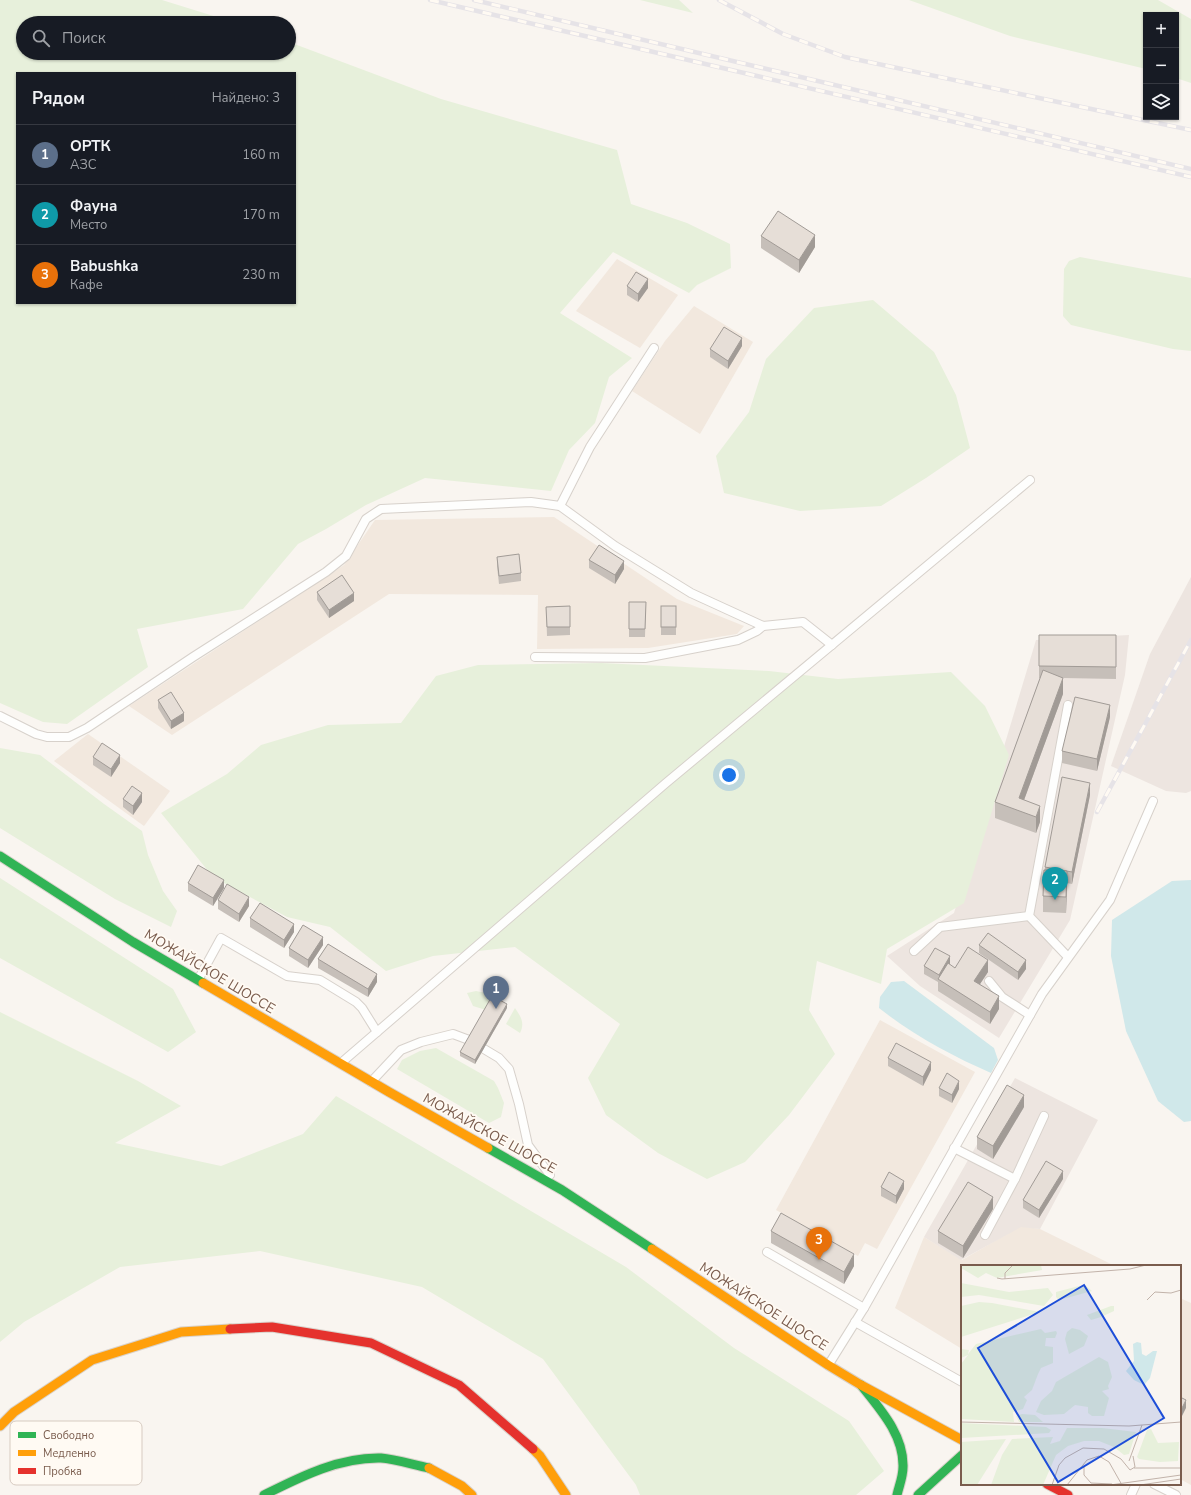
<!DOCTYPE html>
<html lang="ru">
<meta charset="utf-8">
<style>
:root{--surface:#171b24;--page:#242831;--text:#f1f3f6;--muted:#9ea1a6;--line:#363941;--accent:#2563eb}
body{margin:0;font-family:"Nunito Sans",sans-serif;background:var(--page);color:var(--text)}
.controls{position:absolute;right:12px;top:12px;display:grid;overflow:hidden;border-radius:0px;box-shadow:0 1px 3px #0004}
.controls button{width:36px;height:36px;display:grid;place-items:center;padding:0;border:0;border-bottom:1px solid var(--line);background:var(--surface);color:var(--text);font:20px sans-serif}
.you{position:absolute;left:729px;top:775px;width:14px;height:14px;margin:-10px;border:3px solid #fff;border-radius:50%;background:#1a73e8;box-shadow:0 0 0 6px #1a73e833}
.badge{display:grid;place-items:center;width:26px;height:26px;border-radius:50%;background:var(--accent);color:#fff;font-size:13px;font-weight:700}
.pin{position:absolute;translate:-50% -33px;filter:drop-shadow(0 1px 2px #0008)}
.pin::after{content:'';position:absolute;top:21px;width:14px;height:12px;background:inherit;clip-path:polygon(0 0,100% 0,50% 100%)}
.list{margin:0;padding:0;list-style:none}
h2{display:flex;justify-content:space-between;align-items:center;height:52px;margin:0;padding:0 16px;font-size:17px}
h2 small{font-size:13px;font-weight:400;color:var(--muted)}
.list li{display:grid;grid-template-columns:26px 1fr auto;gap:12px;align-items:center;box-sizing:border-box;height:60px;padding:0 16px;border-top:1px solid var(--line)}
.list b{display:block;font-size:15px;white-space:nowrap}
.list p{margin:0;font-size:13px;white-space:nowrap;color:var(--muted)}
.list em{font-size:13px;font-style:normal;color:var(--muted)}
.icon{flex:none;width:22px;height:22px;fill:none;stroke:currentColor;stroke-width:2;stroke-linecap:round;stroke-linejoin:round}
.map{position:relative;flex:none;width:1191px;height:1495px;overflow:hidden}
.search{position:absolute;background:var(--surface);box-shadow:0 1px 3px #0004;left:16px;top:16px;width:280px;height:44px;display:flex;align-items:center;gap:10px;box-sizing:border-box;padding:0 14px;border-radius:22px;color:var(--muted);font-size:15px}
.panel{position:absolute;background:var(--surface);box-shadow:0 1px 3px #0004;left:16px;top:72px;width:280px;height:232px;border-radius:0px}
.map>svg:first-child{display:block}
</style>
<div class="map">
<svg width="1191" height="1495" viewBox="0 0 1191 1495">
<rect width="100%" height="100%" fill="#f9f5f0"/>
<!-- residential -->
<g fill="#f2e8de">
<polygon points="617,259 678,295 640,348 576,311"/>
<polygon points="694,306 753,342 700,434 632,391 665,341"/>
<polygon points="554,517 677,599 744,626 737,634 648,648 537,649 538,595 389,594 172,735 129,706 344,565 375,520"/>
<polygon points="88,734 170,791 144,826 54,761"/>
<polygon points="880,1020 975,1072 877,1249 865,1243 858,1256 776,1210"/>
<polygon points="1021,1226 1040,1229 1115,1266 962,1266 962,1349 895,1308 924,1237 962,1260"/>
<polygon points="1180,1298 1191,1303 1191,1485 1180,1479"/>
</g>
<!-- industrial -->
<g fill="#ede5e0">
<polygon points="1191,577 1191,791 1186,793 1166,791 1111,766 1150,654"/>
<polygon points="1129,635 1125,675 1070,920 999,1038 920,986 887,956 954,913 1036,640"/>
<polygon points="1015,1078 1098,1120 1040,1229 1021,1227 961,1260 924,1237"/>
</g>
<!-- green -->
<g fill="#e7f0db" fill-rule="evenodd">
<path d="M0,0H162L236,23H23V53H289V42L441,99L617,150L631,204L687,223L730,244L731,268L697,285L689,293L613,252L560,313L632,358L609,377L595,423L569,450L551,491L425,478L366,505L326,529L298,544L243,609L137,629L148,667L67,724L43,722L0,703ZM17,73H295V303H17Z"/>
<polygon points="640,0 679,0 693,13"/>
<polygon points="909,0 1158,0 1191,19 1191,83 1176,78 1176,15 1146,15 1146,69 1010,36"/>
<polygon points="1080,257 1191,278 1191,351 1173,349 1071,325 1063,316 1064,269 1069,261"/>
<polygon points="873,300 934,352 956,395 970,448 926,478 881,506 800,511 724,493 716,456 749,412 766,359 814,308"/>
<polygon points="601,663 769,671 838,679 951,672 985,706 1009,755 964,903 887,949 881,984 817,961 809,1010 835,1054 789,1115 745,1162 707,1179 658,1153 606,1115 588,1078 620,1024 515,947 433,956 386,971 330,927 287,917 213,877 161,813 227,774 261,745 328,725 401,723 436,676 478,665"/>
<polygon points="0,748 40,755 104,804 142,831 148,855 163,891 177,911 171,927 115,899 0,828"/>
<polygon points="0,878 173,989 196,1032 168,1052 0,958"/>
<polygon points="476,991 486,993 497,999 486,1010 473,1006 467,993"/>
<path d="M515,1008C521,1017 525,1023 520,1033L506,1024Z"/>
<polygon points="0,1012 138,1081 181,1106 115,1143 221,1166 303,1134 336,1096 626,1267 734,1348 849,1421 884,1471 856,1495 640,1495 636,1485 543,1359 422,1287 260,1251 120,1267 24,1322 0,1342"/>
<polygon points="436,1048 494,1081 498,1088 504,1103 501,1117 489,1123 397,1069 402,1060 420,1051"/>
</g>
<!-- water -->
<g fill="#d0e8ea">
<polygon points="1191,880 1191,1121 1184,1122 1158,1101 1126,1031 1111,956 1112,920 1172,881"/>
<path d="M904,981L994,1048L998,1060L991,1073C952,1056 913,1035 879,1008L880,997L891,982Z"/>
</g>
<g fill="none" stroke-linecap="round" stroke-linejoin="round">
<!-- lane casing -->
<g stroke="#d7d1cb" stroke-width="10">
<g id="lane">
<polyline points="560,506 590,447 654,348"/>
<polyline points="535,657 645,658 738,640 757,631 763,626"/>
<polyline points="0,716 36,734 47,737 69,737 87,728 193,657 326,572 346,556 366,519 381,509 531,502 560,506 615,546 691,593 763,626 803,622 832,645"/>
<polyline points="914,951 940,927 1029,916"/>
<polyline points="1068,957 1029,916 1068,705"/>
<polyline points="198,980 221,938 287,976 320,980 356,1002 362,1008 377,1032"/>
<polyline points="989,981 1002,997 1030,1015"/>
<polyline points="484,1049 499,1058 509,1069 519,1104 528,1145 550,1175"/>
<polyline points="341,1063 666,783 1030,480"/>
<polyline points="371,1082 401,1050 421,1042 453,1034 469,1040"/>
<polyline points="954,1148 1015,1179 1044,1116"/>
<polyline points="985,1235 1015,1179"/>
<polyline points="767,1252 864,1308"/>
<polyline points="855,1322 962,1382"/>
<polyline points="829,1364 864,1308 1042,994 1110,900 1153,801"/>
<polyline points="1154,1484 1176,1495"/>
<polyline points="1131,1495 1136,1484"/>
</g>
</g>
<!-- fast casing -->
<g stroke="#d9d2cb" stroke-width="11">
<g id="fast">
<polyline points="0,856 133,942 203,983"/>
<polyline points="488,1148 562,1190 652,1249"/>
<path d="M861,1385C880,1409 904,1435 903,1467C903,1477 899,1486 897,1495"/>
<path d="M264,1495C300,1477 339,1457 381,1458C395,1459 414,1465 429,1468"/>
<polyline points="918,1495 962,1455"/>
</g>
</g>
<!-- slow casing -->
<g stroke="#d9d2cb" stroke-width="11">
<g id="slow">
<polyline points="203,983 389,1092 488,1148"/>
<polyline points="652,1249 828,1365 861,1385 962,1440"/>
<polyline points="0,1426 14,1412 92,1360 181,1332 230,1329"/>
<polyline points="533,1449 540,1456 566,1495"/>
<polyline points="429,1468 462,1486 472,1495"/>
</g>
</g>
<!-- jam casing -->
<g stroke="#d9d2cb" stroke-width="11">
<g id="jam">
<polyline points="230,1329 272,1327 371,1343 459,1385 533,1449"/>
<polyline points="1047,1484 1068,1495"/>
</g>
</g>
<!-- lane -->
<use href="#lane" stroke="#fefefd" stroke-width="8"/>
<!-- fast -->
<use href="#fast" stroke="#30b455" stroke-width="9"/>
<!-- slow -->
<use href="#slow" stroke="#ff9f0a" stroke-width="9"/>
<!-- jam -->
<use href="#jam" stroke="#e5322d" stroke-width="9"/>
<!-- rail casing -->
<g stroke="#e6e3e7" stroke-width="4.5">
<g id="rail">
<polyline points="430,0 1191,177"/>
<polyline points="474,0 1191,169"/>
<polyline points="719,0 783,34 845,57 1191,130"/>
<polyline points="1097,812 1191,640"/>
</g>
</g>
<!-- rail -->
<use href="#rail" stroke="#fffaf3" stroke-width="3" stroke-dasharray="9" stroke-linecap="butt"/>
</g>
<!-- wall -->
<g fill="#c6bfb9">
<polygon points="761,236 815,247 799,273 761,248"/>
<polygon points="627,286 648,288 638,302 627,295"/>
<polygon points="742,346 728,369 710,357 710,349"/>
<polygon points="497,557 521,573 521,581 499,584 497,566"/>
<polygon points="589,560 624,569 615,584 589,568"/>
<polygon points="317,592 354,601 329,618 317,600"/>
<polygon points="629,602 646,602 645,637 629,637"/>
<polygon points="570,606 570,635 547,636 546,607"/>
<rect x="661" y="606" width="15" height="29"/>
<polygon points="1039,635 1116,635 1116,679 1063,678 1063,694 1024,800 1040,822 1036,833 995,818 995,802 1040,678 1039,678"/>
<polygon points="158,700 184,721 171,729 158,708"/>
<polygon points="1110,717 1097,771 1062,763 1062,751"/>
<polygon points="93,757 120,763 111,777 93,765"/>
<polygon points="1090,795 1072,884 1067,883 1066,913 1043,912 1043,896 1045,867"/>
<polygon points="123,799 142,802 133,815 123,807"/>
<polygon points="188,883 224,888 213,906 188,891"/>
<polygon points="218,900 249,906 239,922 218,909"/>
<polygon points="250,918 294,932 284,948 250,927"/>
<polygon points="323,945 308,968 289,956 289,948"/>
<polygon points="979,945 1026,969 1018,980 979,953"/>
<polygon points="318,959 377,982 368,997 318,968"/>
<polygon points="950,965 955,968 988,972 980,984 999,1009 990,1024 938,991 938,982 924,974 924,966"/>
<polygon points="507,1008 475,1064 460,1056 460,1052"/>
<polygon points="888,1058 931,1070 923,1086 888,1066"/>
<polygon points="939,1088 959,1089 952,1103 939,1096"/>
<polygon points="1024,1107 993,1159 977,1149 977,1137"/>
<polygon points="1063,1179 1039,1218 1023,1208 1023,1200"/>
<polygon points="881,1187 904,1189 896,1204 881,1196"/>
<polygon points="993,1209 963,1258 938,1243 938,1231"/>
<polygon points="771,1231 854,1266 844,1284 771,1243"/>
</g>
<!-- shaded-wall -->
<g fill="#a19b96">
<polygon points="815,235 815,247 799,273 799,260"/>
<polygon points="648,279 648,288 638,302 638,294"/>
<polygon points="742,338 742,346 728,369 728,361"/>
<polygon points="624,561 624,569 615,584 615,575"/>
<polygon points="354,593 354,601 329,618 329,610"/>
<polygon points="1063,678 1063,694 1020,811 1019,798"/>
<polygon points="1110,705 1110,717 1097,771 1097,759"/>
<polygon points="184,713 184,721 171,729 171,721"/>
<polygon points="120,755 120,763 111,777 111,769"/>
<polygon points="1090,783 1090,795 1072,884 1072,872"/>
<polygon points="142,793 142,802 133,815 133,806"/>
<polygon points="1040,806 1040,822 1036,833 1036,817"/>
<polygon points="1067,871 1067,888 1066,913 1066,897"/>
<polygon points="224,880 224,888 213,906 213,898"/>
<polygon points="249,897 249,906 239,922 239,914"/>
<polygon points="294,924 294,932 284,948 284,940"/>
<polygon points="323,937 323,945 308,968 308,960"/>
<polygon points="950,956 950,964 939,979 939,975"/>
<polygon points="988,960 988,972 974,993 974,981"/>
<polygon points="1026,960 1026,969 1018,980 1018,972"/>
<polygon points="377,974 377,982 368,997 368,989"/>
<polygon points="999,996 999,1009 990,1024 990,1012"/>
<polygon points="507,1004 507,1008 475,1064 475,1060"/>
<polygon points="931,1062 931,1070 923,1086 923,1077"/>
<polygon points="959,1081 959,1089 952,1103 952,1095"/>
<polygon points="1024,1095 1024,1107 993,1159 993,1146"/>
<polygon points="1063,1171 1063,1179 1039,1218 1039,1210"/>
<polygon points="904,1181 904,1189 896,1204 896,1196"/>
<polygon points="993,1197 993,1209 963,1258 963,1246"/>
<polygon points="854,1254 854,1266 844,1284 844,1272"/>
<polygon points="1186,1400 1186,1408 1180,1420 1180,1412"/>
</g>
<!-- building -->
<g fill="#e6ded7" stroke="#a19b96">
<polygon points="778,211 815,235 799,260 761,236"/>
<polygon points="636,272 648,279 638,294 627,286"/>
<polygon points="724,327 742,338 728,361 710,349"/>
<polygon points="599,545 624,561 615,575 589,560"/>
<polygon points="519,554 521,573 499,576 497,557"/>
<polygon points="342,575 354,593 329,610 317,592"/>
<polygon points="629,602 646,602 645,629 629,629"/>
<polygon points="570,606 570,627 547,627 546,607"/>
<rect x="661" y="606" width="15" height="21"/>
<polygon points="1039,635 1116,635 1116,667 1039,666"/>
<polygon points="1043,670 1063,678 1019,798 1040,806 1036,817 995,802"/>
<polygon points="171,692 184,713 171,721 158,700"/>
<polygon points="1075,697 1110,705 1097,759 1062,751"/>
<polygon points="102,743 120,755 111,769 93,757"/>
<polygon points="1062,777 1090,783 1072,872 1045,867"/>
<polygon points="132,786 142,793 133,806 123,799"/>
<polygon points="198,865 224,880 213,898 188,883"/>
<polygon points="1044,870 1067,871 1066,897 1043,896"/>
<polygon points="227,884 249,897 239,914 218,900"/>
<polygon points="260,903 294,924 284,940 250,918"/>
<polygon points="303,925 323,937 308,960 289,948"/>
<polygon points="988,933 1026,960 1018,972 979,945"/>
<polygon points="328,944 377,974 368,989 318,959"/>
<polygon points="968,947 988,960 974,981 999,996 990,1012 938,979 948,963 955,968"/>
<polygon points="935,948 950,956 939,975 924,966"/>
<polygon points="492,996 507,1004 475,1060 460,1052"/>
<polygon points="896,1043 931,1062 923,1077 888,1058"/>
<polygon points="947,1073 959,1081 952,1095 939,1088"/>
<polygon points="1007,1085 1024,1095 993,1146 977,1137"/>
<polygon points="1046,1161 1063,1171 1039,1210 1023,1200"/>
<polygon points="889,1172 904,1181 896,1196 881,1187"/>
<polygon points="968,1182 993,1197 963,1246 938,1231"/>
<polygon points="781,1213 854,1254 844,1272 771,1231"/>
<polygon points="1180,1397 1186,1400 1180,1412"/>
</g>
<g text-anchor="middle" stroke-width="3.5" stroke-linejoin="round" paint-order="stroke">
<!-- street labels -->
<g font-size="14" fill="#7a5c4d" stroke="#fffaf3">
<text transform="translate(210 971) rotate(31)" y="5">МОЖАЙСКОЕ ШОССЕ</text>
<text transform="translate(490 1133) rotate(29)" y="5">МОЖАЙСКОЕ ШОССЕ</text>
<text transform="translate(764 1306) rotate(33)" y="5">МОЖАЙСКОЕ ШОССЕ</text>
</g>
</g>
<!-- overview -->
<g transform="translate(961 1265)">
<rect width="220" height="220" fill="#f9f5f0"/>
<path d="M0,0H80L81,5L36,13L25,8L17,13L0,3ZM0,18L48,27L87,23L92,30L83,41L18,30L0,32ZM118,21H125L131,26L98,35L95,32V27ZM18,37L31,38L79,47L0,72V41ZM150,41H153V46L140,52L130,55L126,50ZM111,63L119,65L127,71L123,81L108,89L104,74L106,67ZM80,64L84,68L95,66L96,68L94,73H85L84,81L92,82V98L80,103L77,109L71,125L63,132L66,135L62,144L52,147L53,157L0,154V99L7,90L0,93V84L8,85L7,89L15,79ZM138,92L147,97L151,112L147,121L148,124L141,126L148,133L143,151H131L127,148V142L114,140L103,149L83,150L75,147L80,136L91,126L95,117ZM61,149L74,150L82,157H58L55,151ZM0,158L85,162L90,165L88,168L0,173ZM106,163H141L175,167L168,189L163,190L153,182L138,176H123L107,181L95,190L82,220H30L41,190L51,174L92,172L89,179L99,176ZM190,164L197,178L218,177L217,196L199,197L178,194L176,192L186,165ZM45,174L16,220H0V177Z" fill="#e7f0db"/>
<path d="M176,77L180,78L181,89L185,91L192,86H196L189,113L183,120L173,115L165,106L173,96L172,79Z" fill="#d0e8ea"/>
<path fill="none" stroke="#c2b3aa" stroke-width="1" d="M36,13L41,14L169,4L185,0M44,14V8L52,0M186,35L194,27L210,28L220,25M0,157L168,161L220,157M168,196L181,160M123,201V210L130,218L151,219M173,203H220M91,220L98,200L104,193L122,183L143,184L160,194L169,205L174,202L172,191M106,220L126,195L138,191L148,197L161,220M149,220L220,210M179,220L220,214"/>
<path fill="#1d4ed8" fill-opacity="0.15" stroke="#1d4ed8" stroke-width="2" d="M123,20L203,153L97,217L17,83Z"/>
<rect width="220" height="220" fill="none" stroke="#7a5c4d" stroke-width="2"/>
</g>
<!-- legend -->
<rect x="10" y="1421" width="132" height="64" rx="6" fill="#fffaf3" stroke="#d7cbc1" stroke-width="1"/>
<rect x="18" y="1432" width="18" height="6" fill="#30b455"/>
<rect x="18" y="1450" width="18" height="6" fill="#ff9f0a"/>
<rect x="18" y="1468" width="18" height="6" fill="#e5322d"/>
<g font-size="11" fill="#7a5c4d">
<text x="43" y="1439">Свободно</text>
<text x="43" y="1457">Медленно</text>
<text x="43" y="1475">Пробка</text>
</g>
</svg>
<div class="controls">
<button>+</button>
<button>−</button>
<button><svg class="icon" aria-label="layers" viewBox="0 0 24 24"><path d="M12 4l9 5-9 5-9-5zM3 14l9 5 9-5"/></svg></button>
</div>
<div class="you"></div>
<div class="pin badge" style="left:496px;top:1009px;background:#5c6f8a">1</div>
<div class="pin badge" style="left:1055px;top:900px;background:#0f9aa8">2</div>
<div class="pin badge" style="left:819px;top:1260px;background:#e8710a">3</div>
<div class="search"><svg class="icon" aria-label="search" viewBox="0 0 24 24"><circle cx="10" cy="10" r="6"/><path d="M15 15l6 6"/></svg>Поиск</div>
<section class="panel">
<h2>Рядом<small>Найдено: 3</small></h2>
<ul class="list">
<li><span class="badge" style="background:#5c6f8a">1</span><div><b>ОРТК</b><p>АЗС</p></div><em>160 m</em></li>
<li><span class="badge" style="background:#0f9aa8">2</span><div><b>Фауна</b><p>Место</p></div><em>170 m</em></li>
<li><span class="badge" style="background:#e8710a">3</span><div><b>Babushka</b><p>Кафе</p></div><em>230 m</em></li>
</ul>
</section>
</div>
